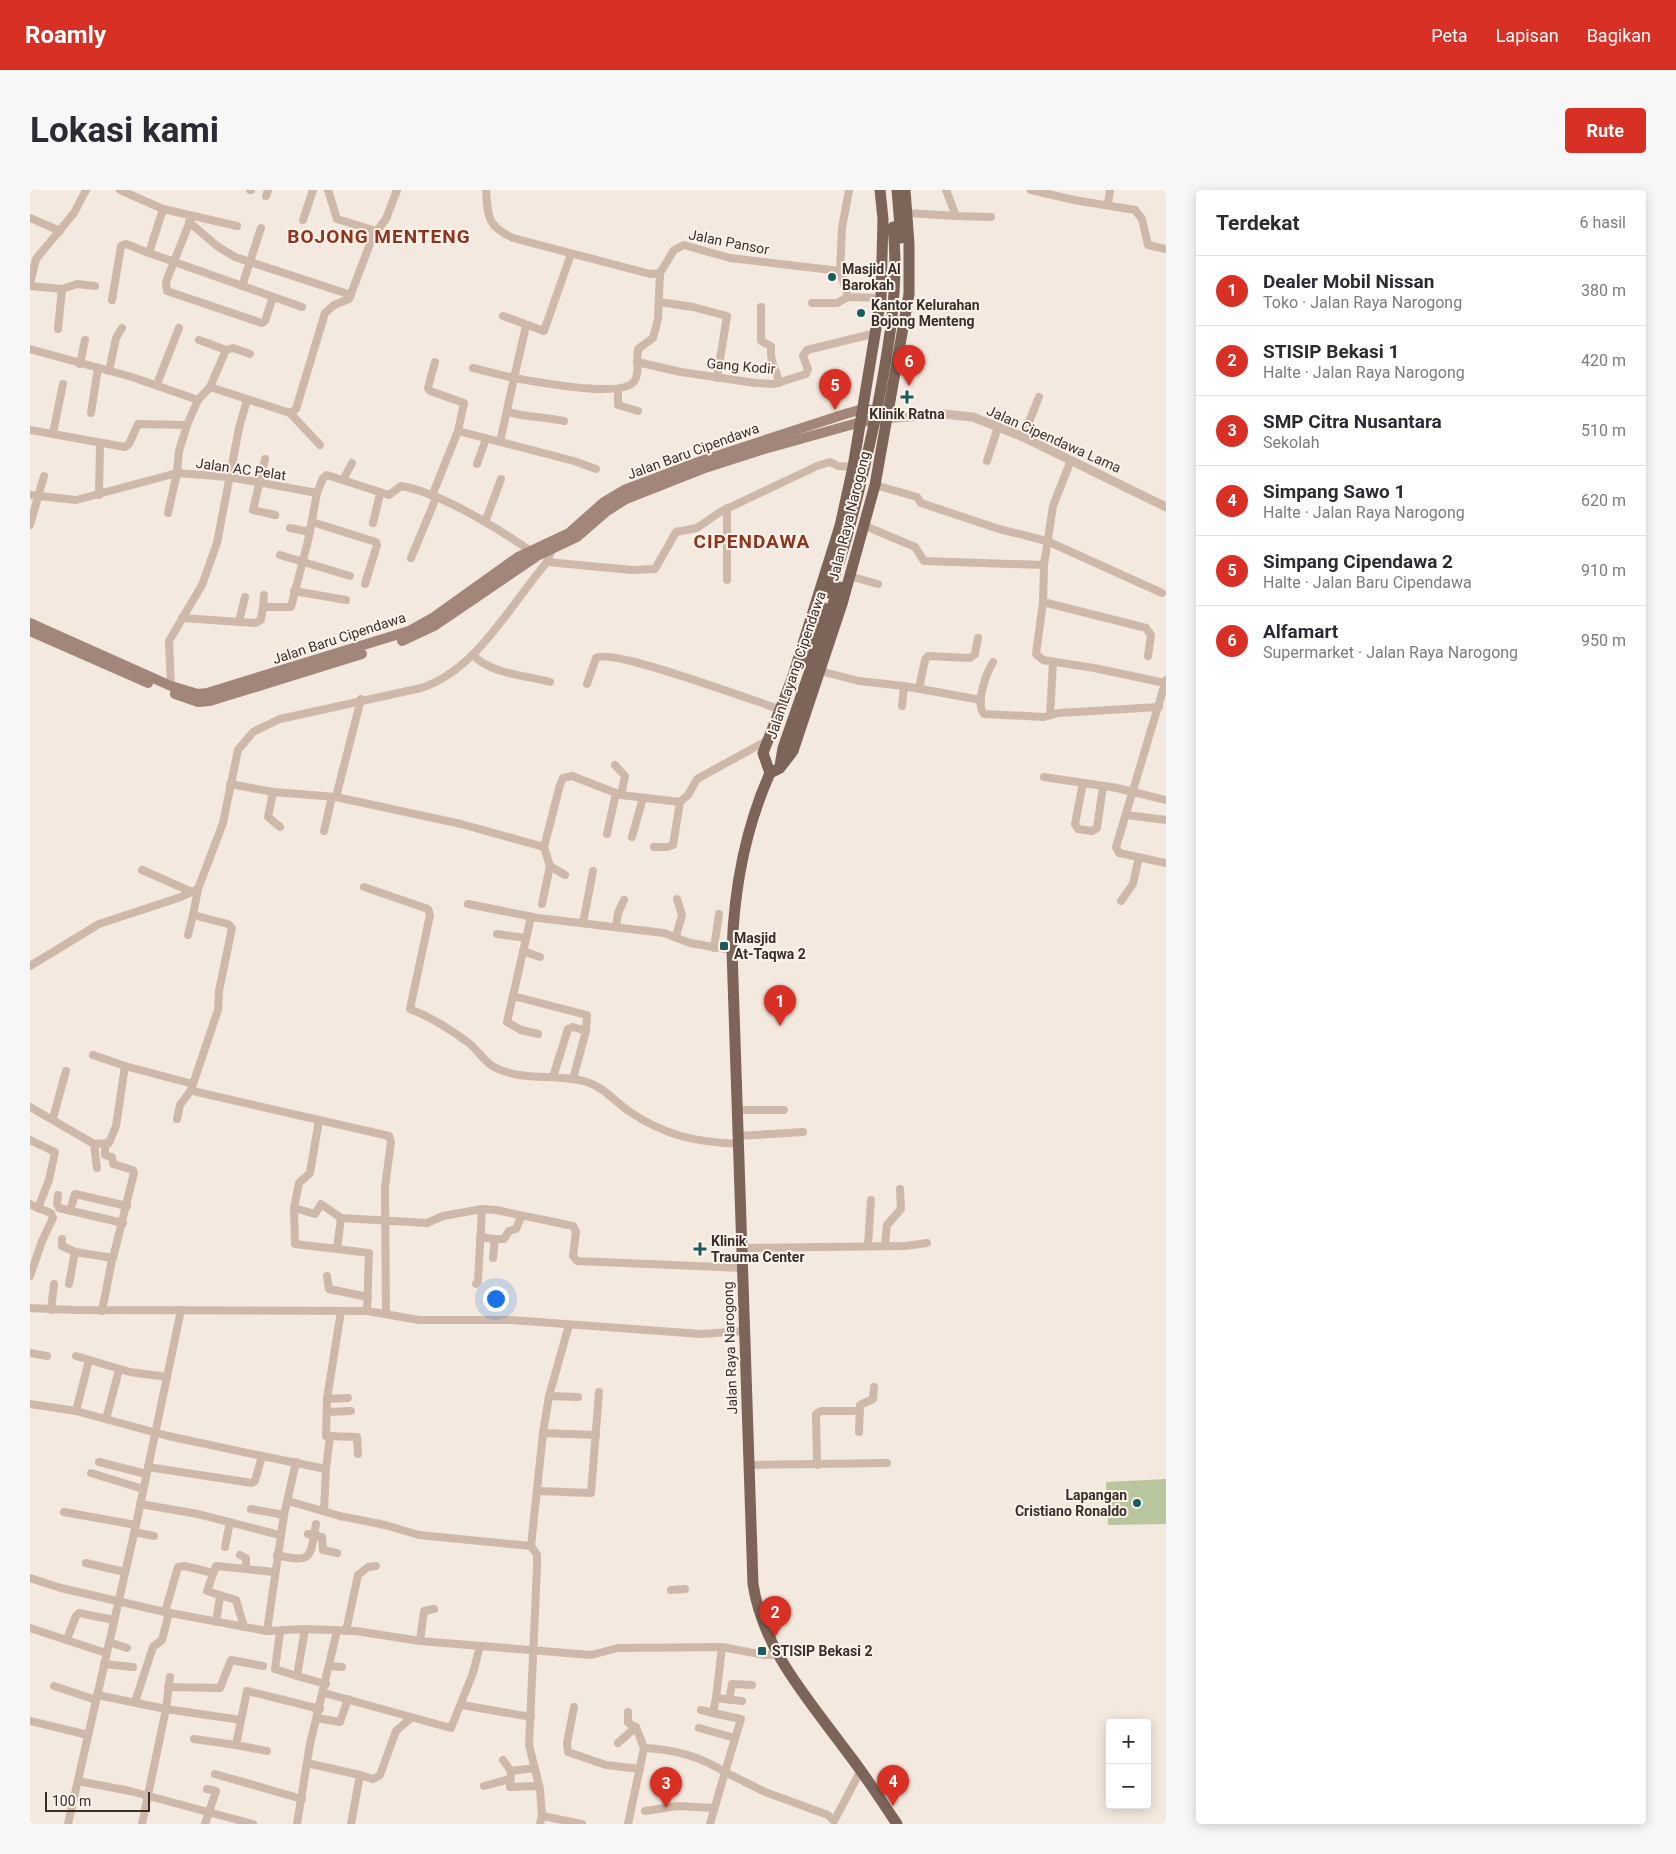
<!DOCTYPE html>
<html lang="id">
<meta charset="utf-8">
<style>
:root{--surface:#fff;--page:#f7f7f7;--text:#2b2b33;--muted:#7c7c81;--line:#e1e1e2;--accent:#d93025}
body{margin:0;font-family:Roboto,sans-serif;background:var(--page);color:var(--text)}
.controls{position:absolute;right:15px;bottom:15px;display:grid;overflow:hidden;border-radius:5px;box-shadow:0 2px 12px #0003}
.controls button{width:45px;height:45px;display:grid;place-items:center;padding:0;border:0;border-bottom:1px solid var(--line);background:var(--surface);color:var(--text);font:25px sans-serif}
.scale{position:absolute;left:15px;bottom:12px;width:105px;box-sizing:border-box;padding-left:5px;border:2px solid #3a2e29;border-top:0;font-size:14px;line-height:18px;white-space:nowrap;color:#3a2e29;-webkit-text-stroke:4px #fbf3eb;paint-order:stroke}
.you{position:absolute;left:465px;top:1108px;width:18px;height:18px;margin:-12px;border:4px solid #fff;border-radius:50%;background:#1a73e8;box-shadow:0 0 0 8px #1a73e833}
.badge{display:grid;place-items:center;width:32px;height:32px;border-radius:50%;background:var(--accent);color:#fff;font-size:16px;font-weight:700}
.pin{position:absolute;translate:-50% -41px;filter:drop-shadow(0 1px 2px #0008)}
.pin::after{content:'';position:absolute;top:26px;width:18px;height:15px;background:inherit;clip-path:polygon(0 0,100% 0,50% 100%)}
.list{margin:0;padding:0;list-style:none}
h2{display:flex;justify-content:space-between;align-items:center;height:65px;margin:0;padding:0 20px;font-size:21px}
h2 small{font-size:16px;font-weight:400;color:var(--muted)}
.list li{display:grid;grid-template-columns:32px 1fr auto;gap:15px;align-items:center;box-sizing:border-box;height:70px;padding:0 20px;border-top:1px solid var(--line)}
.list b{display:block;font-size:19px;white-space:nowrap}
.list p{margin:0;font-size:16px;white-space:nowrap;color:var(--muted)}
.list em{font-size:16px;font-style:normal;color:var(--muted)}
.map{position:relative;flex:none;width:1136px;height:1634px;overflow:hidden;border-radius:5px}
header{display:flex;align-items:center;gap:30px;box-sizing:border-box;height:70px;padding:0 25px;background:var(--accent);color:#fff}
header strong{font-size:24px}
nav{display:flex;gap:28px;margin-inline-start:auto;font-size:18px}
.intro{display:flex;align-items:center;justify-content:space-between;box-sizing:border-box;height:120px;padding:0 30px}
h1{margin:0;font-size:35px}
.button{padding:12px 22px;border-radius:5px;background:var(--accent);color:#fff;font-size:18px;font-weight:700}
main{display:flex;gap:30px;padding:0 30px}
aside{flex:1;background:var(--surface);border-radius:5px;box-shadow:0 2px 12px #0003}
.map>svg:first-child{display:block}
</style>
<header>
<strong>Roamly</strong>
<nav><a>Peta</a><a>Lapisan</a><a>Bagikan</a></nav>
</header>
<div class="intro"><h1>Lokasi kami</h1><a class="button">Rute</a></div>
<main>
<div class="map">
<svg width="1136" height="1634" viewBox="0 0 1136 1634">
<rect width="100%" height="100%" fill="#f4e9de"/>
<!-- green -->
<polygon fill="#b9c59d" points="1136,1289 1136,1334 1078,1335 1076,1292"/>
<g fill="none" stroke-linecap="round" stroke-linejoin="round">
<!-- minor -->
<g stroke="#ceb8a9" stroke-width="8">
<polyline points="90,0 133,19 207,36"/>
<polyline points="220,0 221,0"/>
<polyline points="298,0 307,29 346,41"/>
<path d="M456,0C458,27 457,36 483,48L620,84L630,83L644,60L654,55L700,68L810,81L818,107L851,108"/>
<polyline points="916,0 926,26 961,27"/>
<polyline points="1001,0 1044,10 1105,20 1112,29 1118,55 1136,59"/>
<polyline points="236,6 238,0"/>
<polyline points="1078,15 1080,0"/>
<polyline points="877,23 926,26"/>
<polyline points="162,26 136,92 137,101 232,133 235,131 243,107"/>
<polyline points="0,28 30,41"/>
<polyline points="273,30 283,0"/>
<polyline points="159,32 187,56 205,67 321,105"/>
<polyline points="119,63 272,117"/>
<polyline points="810,81 812,38 819,0"/>
<polyline points="0,94 6,69 44,23 56,0"/>
<polyline points="0,96 32,99 47,94 65,96"/>
<polyline points="212,96 231,38"/>
<polyline points="82,110 91,56 96,54 119,63 133,19"/>
<polyline points="629,112 663,117 697,126 687,188"/>
<polyline points="782,113 807,113 818,107"/>
<path d="M731,117V151L741,156C740,177 746,175 749,193"/>
<polyline points="473,126 514,141 541,64"/>
<polyline points="28,139 32,99"/>
<polyline points="169,150 196,160"/>
<polyline points="0,159 102,187 168,210"/>
<polyline points="405,172 398,198 400,201 434,213 428,241"/>
<polyline points="607,172 651,182 725,193 744,194 776,184 778,179 773,166 777,160 846,143"/>
<polyline points="50,174 55,150"/>
<polyline points="443,178 484,188 496,136"/>
<polyline points="79,181 86,148 92,138"/>
<polyline points="127,194 149,138"/>
<polyline points="180,197 260,223"/>
<polyline points="588,199 588,215 608,221"/>
<path d="M478,222C497,227 515,227 534,231"/>
<polyline points="61,223 68,178"/>
<polyline points="260,223 266,219 295,123 304,115 319,109 343,46 356,29 367,0"/>
<polyline points="260,223 290,255"/>
<polyline points="0,240 95,257 99,254 108,234 157,235"/>
<polyline points="23,243 33,194"/>
<polyline points="993,247 1009,207"/>
<path d="M470,252L484,188C504,191 595,210 605,190C610,182 606,169 608,159L623,148L628,129L630,83"/>
<polyline points="235,269 223,320 245,325"/>
<polyline points="1041,270 1023,316 1014,375 1013,412 1006,464 1013,470 1064,478 1135,493"/>
<polyline points="957,271 968,237"/>
<polyline points="447,274 456,249"/>
<polyline points="313,290 322,273"/>
<polyline points="845,295 887,307 891,313 969,339 1017,351 1132,403"/>
<path d="M0,305L46,310L147,283L199,287L287,303L293,288L297,285L359,305L371,296C412,303 467,338 501,361"/>
<polyline points="69,305 70,253"/>
<polyline points="402,306 428,241 544,271 566,279"/>
<polyline points="138,323 147,283 149,261 157,235 168,210 180,197 196,160 203,158 220,164"/>
<polyline points="282,332 346,352 347,355 335,394"/>
<polyline points="455,332 471,289"/>
<polyline points="343,333 350,304"/>
<polyline points="0,335 14,286"/>
<polyline points="833,335 885,357 894,371 1014,375"/>
<polyline points="260,338 280,342"/>
<polyline points="250,365 320,386"/>
<polyline points="381,368 406,308"/>
<polyline points="517,372 602,380 625,379 646,342 667,338 690,322 787,276 800,272 808,276 823,277"/>
<polyline points="819,386 848,394"/>
<polyline points="697,390 697,318"/>
<polyline points="264,401 316,410"/>
<polyline points="1013,412 1116,438 1121,445 1118,466"/>
<polyline points="233,417 234,405"/>
<polyline points="152,428 225,433 231,430 233,417 261,417 278,351 287,303"/>
<polyline points="209,432 215,407"/>
<path d="M443,465C462,485 496,485 520,492"/>
<path d="M963,472C956,484 945,513 954,524L1014,527L1029,523L1129,517"/>
<polyline points="790,481 829,491 874,496 951,510"/>
<polyline points="1136,490 1086,657 1089,663 1136,673"/>
<path d="M557,494L566,468C580,457 724,511 749,519"/>
<polyline points="141,496 139,451 172,395 187,353 209,238 217,210"/>
<polyline points="889,498 895,470 898,466 940,468 945,464 948,448"/>
<polyline points="872,516 874,496"/>
<polyline points="1020,525 1023,472"/>
<polyline points="585,575 595,586 591,605"/>
<polyline points="1014,587 1087,598 1136,610"/>
<polyline points="1053,593 1045,634 1048,639 1062,641 1067,638 1073,596"/>
<polyline points="200,594 243,602 306,607 431,634 514,657"/>
<polyline points="243,602 238,627 250,637"/>
<polyline points="306,607 331,509"/>
<polyline points="1097,625 1136,630"/>
<polyline points="294,641 302,607"/>
<polyline points="577,644 586,603"/>
<polyline points="602,647 613,608"/>
<polyline points="624,657 637,657 643,655 650,612 658,605 667,589 738,550"/>
<polyline points="112,680 162,702"/>
<polyline points="535,685 520,676 514,657 530,595 533,588 542,586 591,605 650,612"/>
<path d="M334,697L398,719L400,725L380,819C398,826 421,840 436,851C447,858 452,870 464,877C491,892 527,883 557,892C575,898 585,912 600,922C636,946 666,952 708,954"/>
<polyline points="1091,711 1103,694 1109,667"/>
<polyline points="438,714 508,728 634,743 660,753 702,760"/>
<polyline points="512,714 520,676"/>
<polyline points="501,727 477,832 491,840 508,844"/>
<polyline points="553,733 563,681"/>
<polyline points="586,737 588,723 594,710"/>
<polyline points="467,744 496,748"/>
<polyline points="158,745 163,725"/>
<polyline points="646,746 652,725 647,709"/>
<polyline points="684,758 689,724"/>
<polyline points="493,761 510,767"/>
<path d="M0,776L69,734L151,707L168,699L193,633L208,560L223,542L250,529L391,498C446,481 481,414 517,372L522,359L521,357"/>
<polyline points="483,806 557,825 556,841 543,889"/>
<polyline points="63,865 95,876"/>
<polyline points="523,887 538,839 543,837 556,841"/>
<polyline points="163,894 161,900 167,902 359,946 361,952 355,997 356,1124"/>
<polyline points="0,917 64,954 79,953 86,936 95,876 163,894 188,820 189,801 202,738 198,734 163,725 168,699"/>
<polyline points="706,920 754,920"/>
<polyline points="23,928 36,881"/>
<polyline points="147,929 150,915 161,900"/>
<polyline points="289,930 280,983 269,993 264,1018 265,1054 307,1059 311,1028"/>
<polyline points="708,946 773,942"/>
<polyline points="0,950 25,962 19,990 8,1018 0,1014"/>
<polyline points="64,954 67,978"/>
<polyline points="28,1005 27,1014 29,1018 93,1033"/>
<polyline points="264,1018 285,1024 291,1014 311,1028 397,1033 413,1026 452,1019 466,1020 543,1036 546,1042 543,1066 547,1071 713,1078"/>
<polyline points="40,1021 45,1004 97,1016"/>
<polyline points="450,1047 465,1049 463,1068"/>
<polyline points="32,1049 32,1056 45,1062 83,1068 104,983 103,980 83,974 82,967 75,965 75,954"/>
<polyline points="465,1049 474,1049 479,1041 486,1039 491,1027"/>
<polyline points="838,1055 841,1010"/>
<polyline points="855,1055 857,1035 871,1019 870,999"/>
<polyline points="712,1058 875,1056 897,1053"/>
<polyline points="307,1059 339,1063 337,1121"/>
<polyline points="0,1086 12,1051 23,1028 21,1023 8,1018"/>
<polyline points="297,1086 299,1099 338,1107"/>
<polyline points="39,1094 45,1062"/>
<polyline points="446,1094 448,1091 452,1019"/>
<polyline points="0,1118 44,1120 337,1121 389,1130 481,1130 671,1144 714,1141"/>
<polyline points="21,1120 24,1094"/>
<polyline points="72,1121 82,1070"/>
<polyline points="311,1121 297,1209 296,1246 327,1247 328,1264"/>
<polyline points="0,1163 17,1166"/>
<polyline points="46,1166 100,1182 137,1187"/>
<polyline points="519,1206 548,1207"/>
<polyline points="297,1209 318,1208"/>
<polyline points="0,1214 46,1221 138,1246 232,1266 225,1291 222,1293 118,1277"/>
<polyline points="46,1221 59,1170"/>
<polyline points="297,1222 321,1221"/>
<polyline points="76,1229 89,1180"/>
<polyline points="829,1242 830,1215 843,1209 844,1197"/>
<polyline points="513,1243 566,1245"/>
<polyline points="232,1266 296,1279 294,1321"/>
<polyline points="69,1272 116,1284"/>
<polyline points="719,1275 857,1273"/>
<polyline points="787,1275 786,1224 791,1221 830,1221"/>
<polyline points="296,1279 300,1246"/>
<polyline points="61,1283 113,1299"/>
<polyline points="507,1301 561,1303 569,1202"/>
<polyline points="258,1311 310,1326 355,1335 389,1345 501,1356"/>
<polyline points="110,1314 168,1324 250,1345"/>
<polyline points="221,1319 254,1325 266,1272"/>
<polyline points="34,1322 106,1335"/>
<polyline points="104,1342 124,1346"/>
<polyline points="278,1344 292,1347 293,1360 307,1363"/>
<polyline points="195,1357 200,1332"/>
<polyline points="210,1365 216,1368 216,1379 244,1382"/>
<path d="M247,1365C283,1374 280,1367 286,1334"/>
<polyline points="56,1373 95,1382"/>
<polyline points="0,1388 31,1398 135,1422 237,1441 275,1439 326,1441 390,1451 561,1465 588,1458 692,1457 735,1465 748,1465"/>
<polyline points="641,1400 655,1399"/>
<polyline points="135,1422 148,1377 155,1376 183,1383"/>
<polyline points="186,1432 190,1407"/>
<polyline points="214,1437 206,1410 177,1401 186,1376 216,1379"/>
<polyline points="0,1438 76,1463"/>
<polyline points="237,1441 254,1325"/>
<polyline points="316,1441 328,1385 338,1377 346,1376"/>
<polyline points="250,1442 245,1479 267,1486 275,1439"/>
<polyline points="37,1449 46,1426 49,1423 84,1430"/>
<polyline points="390,1451 394,1421 404,1419"/>
<polyline points="79,1452 97,1458"/>
<polyline points="692,1457 686,1508 712,1511"/>
<polyline points="74,1474 103,1477"/>
<polyline points="299,1476 312,1477"/>
<polyline points="267,1486 296,1494"/>
<polyline points="24,1496 66,1510"/>
<polyline points="138,1497 190,1498 201,1470 233,1476"/>
<polyline points="294,1503 421,1538 443,1483 450,1456"/>
<polyline points="67,1505 136,1519 211,1530"/>
<polyline points="699,1510 702,1494 722,1495"/>
<polyline points="105,1512 123,1457 132,1450 139,1423"/>
<polyline points="432,1515 501,1527"/>
<polyline points="544,1517 537,1553 538,1562 576,1575 610,1579"/>
<polyline points="671,1520 683,1523 686,1508"/>
<polyline points="598,1522 598,1533 606,1537 614,1558"/>
<polyline points="287,1528 310,1532 318,1509"/>
<polyline points="0,1531 58,1545"/>
<polyline points="669,1538 705,1548"/>
<polyline points="164,1549 206,1555"/>
<polyline points="588,1553 606,1537"/>
<polyline points="237,1561 206,1555 217,1501 290,1519"/>
<polyline points="473,1570 481,1581 505,1578"/>
<polyline points="277,1573 330,1585"/>
<polyline points="481,1581 480,1597 509,1596"/>
<polyline points="185,1584 272,1609"/>
<polyline points="48,1591 100,1601 223,1634"/>
<polyline points="454,1596 480,1589"/>
<polyline points="615,1621 647,1616 684,1618"/>
<polyline points="512,1626 552,1634"/>
<polyline points="38,1634 106,1335 151,1120"/>
<polyline points="112,1634 136,1519 140,1487"/>
<polyline points="175,1634 186,1601 177,1599"/>
<polyline points="267,1634 280,1554 307,1441"/>
<polyline points="321,1634 330,1585 343,1589 350,1585 366,1541 381,1528"/>
<polyline points="510,1634 512,1626 510,1599 499,1555 507,1378 507,1365 501,1356 513,1243 519,1206 539,1135"/>
<path d="M598,1634L614,1558C643,1559 671,1567 695,1582L711,1529L683,1523"/>
<polyline points="680,1634 695,1582 735,1602 798,1625 804,1631 831,1580"/>
</g>
<!-- tertiary -->
<polyline stroke="#ceb8a9" stroke-width="9" points="857,229 913,224 943,227 993,247 1136,317"/>
<!-- secondary -->
<g stroke="#a2867a" stroke-width="10">
<polyline points="0,433 141,496 168,504 177,503 379,441 404,427 488,367 539,343 574,312 594,300 671,271 815,224 833,219 853,221"/>
<polyline points="0,441 118,493"/>
<polyline points="372,451 404,436 507,366 547,347 577,321 596,309 672,279 731,260 831,232 852,229"/>
<polyline points="145,504 168,512 180,511 332,464"/>
</g>
<!-- primary -->
<g stroke="#7d6459" stroke-width="11">
<polyline points="867,0 871,48"/>
<path d="M799,403C819,347 832,289 845,230C857,167 870,102 863,37"/>
<polyline points="776,472 794,418"/>
<polyline points="750,576 753,558 809,397"/>
<polyline points="740,583 733,563 762,489 810,336 823,277 851,108 853,29 850,0"/>
<path d="M867,1634C851,1610 835,1585 817,1562C779,1510 733,1460 723,1394L702,760C704,700 715,639 740,583L750,578L763,561L812,414L845,295L879,104V54L875,0"/>
</g>
</g>
<!-- markers -->
<g fill="#1b5d5f" stroke="#fbf3eb" stroke-width="2">
<circle cx="802" cy="87" r="5"/>
<circle cx="831" cy="123" r="5"/>
<path d="M874.5 199.5h5v5h5v5h-5v5h-5v-5h-5v-5h5z"/>
<rect x="689" y="751" width="10" height="10" rx="2.5"/>
<path d="M667.5 1051.5h5v5h5v5h-5v5h-5v-5h-5v-5h5z"/>
<circle cx="1107" cy="1313" r="5"/>
<rect x="727" y="1456" width="10" height="10" rx="2.5"/>
</g>
<g text-anchor="middle" stroke-width="4" stroke-linejoin="round" paint-order="stroke">
<!-- street labels -->
<g font-size="14" fill="#3a2e29" stroke="#fbf3eb">
<text transform="translate(699 52) rotate(11)" y="5">Jalan Pansor</text>
<text transform="translate(711 176) rotate(5)" y="5">Gang Kodir</text>
<text transform="translate(1024 249) rotate(24)" y="5">Jalan Cipendawa Lama</text>
<text transform="translate(663 261) rotate(-20)" y="5">Jalan Baru Cipendawa</text>
<text transform="translate(211 279) rotate(8)" y="5">Jalan AC Pelat</text>
<text transform="translate(819 326) rotate(-76)" y="5">Jalan Raya Narogong</text>
<text transform="translate(309 448) rotate(-18)" y="5">Jalan Baru Cipendawa</text>
<text transform="translate(766 475) rotate(-71)" y="5">Jalan Layang Cipendawa</text>
<text transform="translate(700 1158) rotate(-92)" y="5">Jalan Raya Narogong</text>
</g>
<!-- poi labels -->
<g font-size="14" font-weight="bold" fill="#3a2e29" stroke="#fbf3eb" text-anchor="start">
<text x="812" y="84">Masjid Al<tspan x="812" dy="16">Barokah</tspan></text>
<text x="841" y="120">Kantor Kelurahan<tspan x="841" dy="16">Bojong Menteng</tspan></text>
<text x="877" y="229" text-anchor="middle">Klinik Ratna</text>
<text x="704" y="753">Masjid<tspan x="704" dy="16">At-Taqwa 2</tspan></text>
<text x="681" y="1056">Klinik<tspan x="681" dy="16">Trauma Center</tspan></text>
<text x="1097" y="1310" text-anchor="end">Lapangan<tspan x="1097" dy="16">Cristiano Ronaldo</tspan></text>
<text x="742" y="1466">STISIP Bekasi 2</text>
</g>
<!-- district labels -->
<g font-size="19" font-weight="bold" letter-spacing="1" fill="#8f331d" stroke="#fbf3eb">
<text x="349" y="53">BOJONG MENTENG</text>
<text x="722" y="358">CIPENDAWA</text>
</g>
</g>
</svg>
<div class="controls">
<button>+</button>
<button>−</button>
</div>
<div class="scale">100 m</div>
<div class="you"></div>
<div class="pin badge" style="left:750px;top:836px">1</div>
<div class="pin badge" style="left:745px;top:1447px">2</div>
<div class="pin badge" style="left:636px;top:1618px">3</div>
<div class="pin badge" style="left:863px;top:1616px">4</div>
<div class="pin badge" style="left:805px;top:220px">5</div>
<div class="pin badge" style="left:879px;top:196px">6</div>
</div>
<aside>
<h2>Terdekat<small>6 hasil</small></h2>
<ul class="list">
<li><span class="badge">1</span><div><b>Dealer Mobil Nissan</b><p>Toko · Jalan Raya Narogong</p></div><em>380 m</em></li>
<li><span class="badge">2</span><div><b>STISIP Bekasi 1</b><p>Halte · Jalan Raya Narogong</p></div><em>420 m</em></li>
<li><span class="badge">3</span><div><b>SMP Citra Nusantara</b><p>Sekolah</p></div><em>510 m</em></li>
<li><span class="badge">4</span><div><b>Simpang Sawo 1</b><p>Halte · Jalan Raya Narogong</p></div><em>620 m</em></li>
<li><span class="badge">5</span><div><b>Simpang Cipendawa 2</b><p>Halte · Jalan Baru Cipendawa</p></div><em>910 m</em></li>
<li><span class="badge">6</span><div><b>Alfamart</b><p>Supermarket · Jalan Raya Narogong</p></div><em>950 m</em></li>
</ul>
</aside>
</main>
